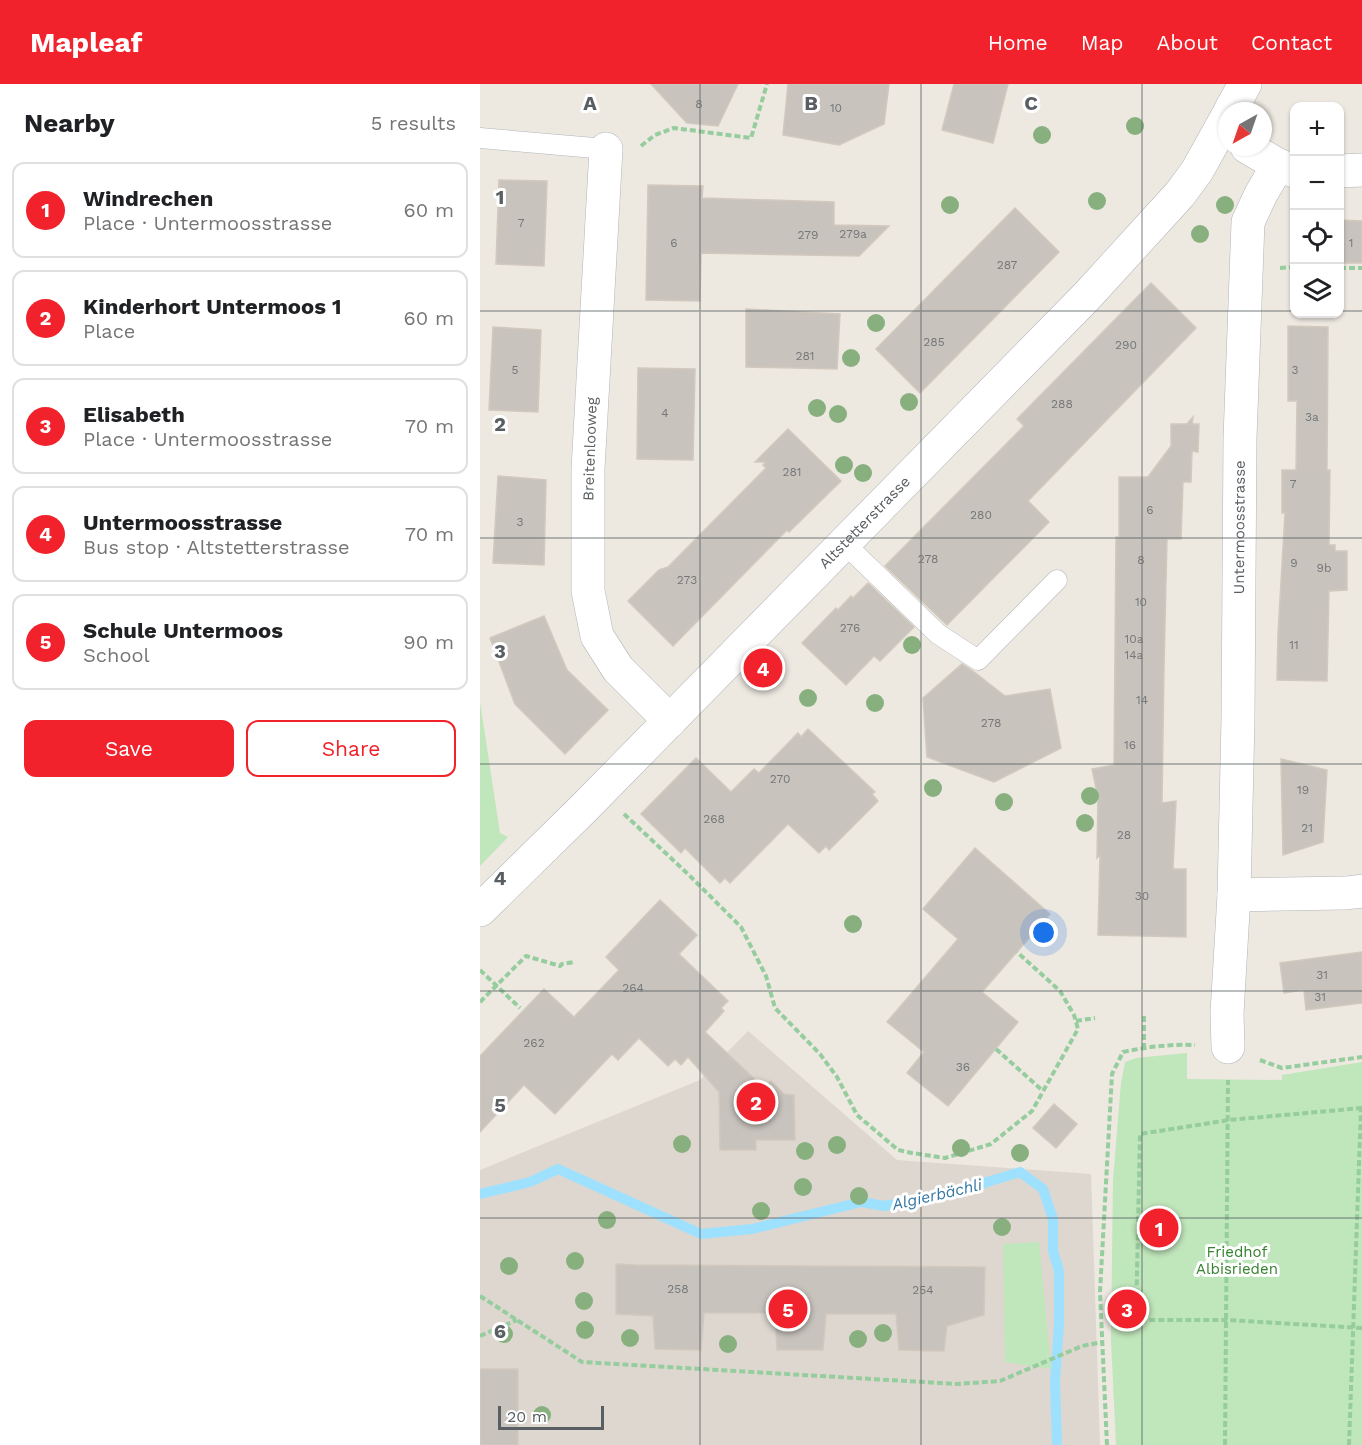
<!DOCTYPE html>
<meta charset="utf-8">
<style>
:root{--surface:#fff;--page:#f2f2f2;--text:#202124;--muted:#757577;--line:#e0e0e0;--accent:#f1222b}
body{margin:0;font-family:"Work Sans",sans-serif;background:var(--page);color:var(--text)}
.controls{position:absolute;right:18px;top:18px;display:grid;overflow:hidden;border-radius:12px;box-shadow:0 2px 4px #0004}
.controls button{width:54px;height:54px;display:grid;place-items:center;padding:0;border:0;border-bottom:2px solid var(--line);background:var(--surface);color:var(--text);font:30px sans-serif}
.compass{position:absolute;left:738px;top:18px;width:54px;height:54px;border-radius:50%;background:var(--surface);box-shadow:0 2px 4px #0004;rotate:220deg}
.scale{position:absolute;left:18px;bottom:15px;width:106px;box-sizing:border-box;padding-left:6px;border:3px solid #595e62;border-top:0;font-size:16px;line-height:21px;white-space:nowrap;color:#595e62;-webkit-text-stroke:4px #fff;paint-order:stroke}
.you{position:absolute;left:564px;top:849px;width:21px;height:21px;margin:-15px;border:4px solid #fff;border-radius:50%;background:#1a73e8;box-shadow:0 0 0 9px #1a73e833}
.badge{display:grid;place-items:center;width:39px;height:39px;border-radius:50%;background:var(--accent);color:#fff;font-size:20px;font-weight:700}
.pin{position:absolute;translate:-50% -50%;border:3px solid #fff;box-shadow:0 2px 6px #0006}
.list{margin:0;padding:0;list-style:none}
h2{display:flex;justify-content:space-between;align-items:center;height:78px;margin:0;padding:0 24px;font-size:26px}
h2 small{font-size:20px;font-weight:400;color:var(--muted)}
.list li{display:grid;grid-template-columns:39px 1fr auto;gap:18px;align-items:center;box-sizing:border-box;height:96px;margin:0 12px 12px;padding:0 12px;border:2px solid var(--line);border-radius:12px}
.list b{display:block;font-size:22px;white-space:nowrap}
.list p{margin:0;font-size:20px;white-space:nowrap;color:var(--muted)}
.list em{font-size:20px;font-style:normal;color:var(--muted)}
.actions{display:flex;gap:12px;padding:18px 24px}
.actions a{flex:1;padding:14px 0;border:2px solid var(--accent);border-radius:12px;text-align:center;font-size:21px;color:var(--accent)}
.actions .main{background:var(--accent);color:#fff}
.icon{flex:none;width:33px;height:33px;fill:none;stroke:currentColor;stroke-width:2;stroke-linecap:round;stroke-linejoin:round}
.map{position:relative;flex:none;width:882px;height:1361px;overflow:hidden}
header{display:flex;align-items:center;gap:36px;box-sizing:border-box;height:84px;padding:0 30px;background:var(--accent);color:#fff}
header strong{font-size:28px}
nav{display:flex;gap:33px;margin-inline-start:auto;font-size:21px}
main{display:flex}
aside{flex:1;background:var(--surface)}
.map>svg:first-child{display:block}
</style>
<header>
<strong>Mapleaf</strong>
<nav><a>Home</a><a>Map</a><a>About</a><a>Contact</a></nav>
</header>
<main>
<aside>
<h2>Nearby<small>5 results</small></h2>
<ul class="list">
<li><span class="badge">1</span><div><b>Windrechen</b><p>Place · Untermoosstrasse</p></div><em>60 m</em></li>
<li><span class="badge">2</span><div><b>Kinderhort Untermoos 1</b><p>Place</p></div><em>60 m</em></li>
<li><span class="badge">3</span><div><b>Elisabeth</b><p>Place · Untermoosstrasse</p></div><em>70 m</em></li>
<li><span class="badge">4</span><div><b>Untermoosstrasse</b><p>Bus stop · Altstetterstrasse</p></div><em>70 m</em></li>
<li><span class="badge">5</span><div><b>Schule Untermoos</b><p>School</p></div><em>90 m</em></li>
</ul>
<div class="actions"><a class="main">Save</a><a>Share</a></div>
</aside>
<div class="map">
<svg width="882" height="1361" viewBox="0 0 882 1361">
<rect width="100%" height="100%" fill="#ede8e0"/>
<!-- education -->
<polygon fill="#ddd7cf" points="268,947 417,1076 611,1090 620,1361 0,1361 0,1086 220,996"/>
<!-- green -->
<g fill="#c0e6bb">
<polygon points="0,618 20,749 28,753 0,782"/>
<polygon points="707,969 707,995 802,996 802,991 882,978 882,1361 636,1361 631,1256 633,1096 641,999 645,978 656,974"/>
<polygon points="559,1158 571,1285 525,1278 523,1160"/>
</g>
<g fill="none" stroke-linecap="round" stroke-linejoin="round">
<!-- stream -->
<polyline stroke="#9ee1ff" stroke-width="10" points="0,1110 50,1098 78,1085 221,1150 272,1145 381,1118 405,1122 482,1108 507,1098 540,1088 563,1105 573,1135 573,1167 579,1187 579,1240 575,1298 577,1361"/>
</g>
<!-- building -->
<g fill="#c8c3bd" stroke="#d2c9be" stroke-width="1.5">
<polygon points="171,0 258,0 238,42 207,39"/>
<polygon points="308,0 409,0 404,40 359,61 303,51"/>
<polygon points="474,0 528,0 513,59 462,46"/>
<polygon points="19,96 67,97 64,182 16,180"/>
<polygon points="168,101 223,102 222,114 354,118 354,141 409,142 379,172 221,169 220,217 166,216"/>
<polygon points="535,124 579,168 440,309 396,265"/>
<polygon points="860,136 882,137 882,179 860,179"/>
<polygon points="671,199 716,244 548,417 569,438 467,541 405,482 544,342 537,335"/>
<polygon points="266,225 360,230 357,285 266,283"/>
<polygon points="808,242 848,243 847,386 850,386 849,461 855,461 855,467 867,467 867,506 849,507 847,597 797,596 798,550 805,429 802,429 802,386 816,386 817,317 808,317"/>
<polygon points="13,243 61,246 58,328 9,326"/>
<polygon points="158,284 215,285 213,376 157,375"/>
<polygon points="713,333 712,340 719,340 718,368 712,367 711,398 703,398 701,455 687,455 684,582 682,719 696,717 693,785 706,785 706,853 618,851 620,771 617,774 618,713 612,685 634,681 636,453 639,453 639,393 668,393 691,362 691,340 707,340"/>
<polygon points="308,345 361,397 309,448 307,446 193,562 148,517 179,486 188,483 286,384 283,381 286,378 275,378"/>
<polygon points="18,392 66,396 64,481 13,479"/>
<polygon points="388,499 434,543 400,577 394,572 366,601 322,559 356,524 358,526 371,512 373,514"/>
<polygon points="64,532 87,586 128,626 85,670 35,620 10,554"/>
<polygon points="482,580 493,587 525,612 570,605 581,664 514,698 447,673 443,614"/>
<polygon points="328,645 395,708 392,710 398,717 349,766 346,762 339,769 308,740 250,799 245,794 240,799 205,764 201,769 161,730 216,674 251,708 274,685 279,689 318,649 321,653"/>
<polygon points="801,675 847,686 843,758 803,771"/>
<polygon points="495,764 570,830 502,908 538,938 468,1022 427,989 444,968 407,938 478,855 443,825"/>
<polygon points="180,816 217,851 199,870 248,917 241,924 244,927 225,948 284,1004 291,997 304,1010 314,1011 315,1056 276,1056 276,1066 240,1066 239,1008 208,973 201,981 195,975 188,982 159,954 138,976 132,970 75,1030 44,1001 0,1048 0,972 64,905 94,933 139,886 126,873"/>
<polygon points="882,868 882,919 826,926 824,906 804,909 800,879"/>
<polygon points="574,1020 597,1040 576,1064 553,1044"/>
<polygon points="136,1180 155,1181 505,1183 504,1231 467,1242 464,1267 419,1266 416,1230 346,1230 343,1266 297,1266 295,1229 224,1229 221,1266 175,1265 173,1232 136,1230"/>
<rect x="0" y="1285" width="38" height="76"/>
</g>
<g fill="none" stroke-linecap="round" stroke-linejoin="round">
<!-- service casing -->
<g stroke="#b1b5b9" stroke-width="21">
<g id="service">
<polyline points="0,54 126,65"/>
<polyline points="364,459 458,550 498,576 577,496"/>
</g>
</g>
<!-- minor casing -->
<g stroke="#b1b5b9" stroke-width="34">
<g id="minor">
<polyline points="767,63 798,81 814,87"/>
<polyline points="126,65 108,385 108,507 117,552 138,585 190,637"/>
<polyline points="860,87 882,86"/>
<polyline points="754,811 866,809 882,807"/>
<path id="s1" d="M748,963L747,929L754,811L758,634L760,354L768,138L781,110L798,81"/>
</g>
</g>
<!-- tertiary casing -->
<g stroke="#b1b5b9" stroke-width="34">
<g id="tertiary">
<polyline points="750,27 765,0"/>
<path id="s2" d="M0,826L104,724L607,212L700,110L717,87L747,33"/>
</g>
</g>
<!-- path -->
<g stroke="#96cd9e" stroke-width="4" stroke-dasharray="6 3" stroke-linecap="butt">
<polyline points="161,62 175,51 194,44 271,54 287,0"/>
<polyline points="800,184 814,183"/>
<polyline points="860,184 882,184"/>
<polyline points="144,730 209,791 261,843 286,892 295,924 340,970 357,993 377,1031 418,1066 432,1069 465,1074 511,1060 552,1027 598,945 594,931 580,907 537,868"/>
<polyline points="0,886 40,924"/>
<polyline points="0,918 46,872 80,882 82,880 94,878"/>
<polyline points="664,932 664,963"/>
<polyline points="596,937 615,934"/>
<polyline points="516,965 563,1007"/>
<polyline points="780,976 802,984 882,973"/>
<polyline points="882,1024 749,1036 660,1050 656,1236 747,1236 882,1244"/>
<polyline points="0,1212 102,1278 477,1300 520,1297 602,1262 623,1258"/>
<polyline points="0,1252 37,1236"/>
<path d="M627,1361L620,1208L632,990L643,968C666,963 691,960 715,961"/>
<polyline points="745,1361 748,996"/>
<polyline points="869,1361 881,1024"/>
</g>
<!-- service -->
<use href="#service" stroke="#fff" stroke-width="20"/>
<!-- minor -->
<use href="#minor" stroke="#fff" stroke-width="33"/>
<!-- tertiary -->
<use href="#tertiary" stroke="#fff" stroke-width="33"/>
</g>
<!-- trees -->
<g fill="#88b07f">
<circle cx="655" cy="42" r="9"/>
<circle cx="562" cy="51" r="9"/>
<circle cx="617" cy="117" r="9"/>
<circle cx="470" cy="121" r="9"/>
<circle cx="745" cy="121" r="9"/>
<circle cx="720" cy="150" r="9"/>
<circle cx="396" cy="239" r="9"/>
<circle cx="371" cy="274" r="9"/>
<circle cx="429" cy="318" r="9"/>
<circle cx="337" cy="324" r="9"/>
<circle cx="358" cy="330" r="9"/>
<circle cx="364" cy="381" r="9"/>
<circle cx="383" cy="389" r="9"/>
<circle cx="432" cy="561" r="9"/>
<circle cx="328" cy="614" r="9"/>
<circle cx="395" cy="619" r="9"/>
<circle cx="453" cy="704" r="9"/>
<circle cx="610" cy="712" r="9"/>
<circle cx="524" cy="718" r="9"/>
<circle cx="605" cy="739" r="9"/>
<circle cx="373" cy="840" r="9"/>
<circle cx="202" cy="1060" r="9"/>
<circle cx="357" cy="1061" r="9"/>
<circle cx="481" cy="1064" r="9"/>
<circle cx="325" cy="1067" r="9"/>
<circle cx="540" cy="1069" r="9"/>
<circle cx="323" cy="1103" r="9"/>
<circle cx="379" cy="1112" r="9"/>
<circle cx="281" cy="1127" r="9"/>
<circle cx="127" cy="1136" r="9"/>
<circle cx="522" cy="1143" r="9"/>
<circle cx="95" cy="1177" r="9"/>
<circle cx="29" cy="1182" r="9"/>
<circle cx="104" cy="1217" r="9"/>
<circle cx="105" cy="1246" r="9"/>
<circle cx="403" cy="1249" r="9"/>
<circle cx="24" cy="1250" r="9"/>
<circle cx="150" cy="1254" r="9"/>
<circle cx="378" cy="1255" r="9"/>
<circle cx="248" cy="1260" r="9"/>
<circle cx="62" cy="1331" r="9"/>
</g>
<!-- grid -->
<path fill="none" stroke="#595e62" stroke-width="1.5" stroke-opacity="0.55" d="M220,0V1361M441,0V1361M662,0V1361M0,227H814M860,227H882M0,454H882M0,680H882M0,907H882M0,1134H882"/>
<g text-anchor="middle" stroke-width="6" stroke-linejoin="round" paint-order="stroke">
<!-- number labels -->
<g font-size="12" fill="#757779">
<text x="219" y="24">8</text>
<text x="356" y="28">10</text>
<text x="41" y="143">7</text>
<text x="373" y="154">279a</text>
<text x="328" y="155">279</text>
<text x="194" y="163">6</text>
<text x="871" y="163">1</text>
<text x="527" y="185">287</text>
<text x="454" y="262">285</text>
<text x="646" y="265">290</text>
<text x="325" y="276">281</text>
<text x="35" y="290">5</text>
<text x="815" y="290">3</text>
<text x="582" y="324">288</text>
<text x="185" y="333">4</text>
<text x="832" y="337">3a</text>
<text x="312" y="392">281</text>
<text x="813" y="404">7</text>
<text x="670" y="430">6</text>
<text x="501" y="435">280</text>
<text x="40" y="442">3</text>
<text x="448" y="479">278</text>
<text x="661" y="480">8</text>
<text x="814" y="483">9</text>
<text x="844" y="488">9b</text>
<text x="207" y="500">273</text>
<text x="661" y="522">10</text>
<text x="370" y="548">276</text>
<text x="654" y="559">10a</text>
<text x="814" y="565">11</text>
<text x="654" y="575">14a</text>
<text x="662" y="620">14</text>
<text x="511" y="643">278</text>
<text x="650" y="665">16</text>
<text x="300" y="699">270</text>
<text x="823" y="710">19</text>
<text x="234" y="739">268</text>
<text x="827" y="748">21</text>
<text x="644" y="755">28</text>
<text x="662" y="816">30</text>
<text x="842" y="895">31</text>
<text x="153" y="908">264</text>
<text x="840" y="917">31</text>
<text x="54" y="963">262</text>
<text x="483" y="987">36</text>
<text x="198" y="1209">258</text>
<text x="443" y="1210">254</text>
</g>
<!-- street labels -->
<g font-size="15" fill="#595e62" stroke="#fff">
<text transform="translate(110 365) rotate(-88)" y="5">Breitenlooweg</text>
<text dy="5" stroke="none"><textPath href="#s2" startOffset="546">Altstetterstrasse</textPath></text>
<text dy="5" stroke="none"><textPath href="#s1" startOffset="520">Untermoosstrasse</textPath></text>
</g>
<!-- park labels -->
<g font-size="15" fill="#36832f" stroke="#fff">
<text x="757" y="1173">Friedhof<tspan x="757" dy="17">Albisrieden</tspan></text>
</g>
<!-- water labels -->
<g font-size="16" font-style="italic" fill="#3377a3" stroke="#fff">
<text transform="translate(457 1110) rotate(-13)" y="6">Algierbächli</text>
</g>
</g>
<g font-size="20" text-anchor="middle" font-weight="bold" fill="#595e62" stroke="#fff" stroke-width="6" stroke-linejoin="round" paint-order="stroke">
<text x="110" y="26">A</text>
<text x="331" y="26">B</text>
<text x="551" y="26">C</text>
<text x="20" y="120">1</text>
<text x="20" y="347">2</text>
<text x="20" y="574">3</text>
<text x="20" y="801">4</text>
<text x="20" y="1028">5</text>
<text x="20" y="1254">6</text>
</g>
</svg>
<div class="controls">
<button>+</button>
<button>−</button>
<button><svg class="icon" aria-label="locate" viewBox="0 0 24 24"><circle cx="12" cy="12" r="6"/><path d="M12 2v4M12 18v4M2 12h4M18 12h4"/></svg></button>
<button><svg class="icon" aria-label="layers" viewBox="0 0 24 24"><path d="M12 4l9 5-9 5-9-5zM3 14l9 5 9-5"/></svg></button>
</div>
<svg class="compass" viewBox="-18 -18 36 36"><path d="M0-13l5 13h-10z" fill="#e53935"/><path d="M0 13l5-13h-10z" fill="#757577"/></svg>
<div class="scale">20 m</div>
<div class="you"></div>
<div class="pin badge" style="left:679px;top:1144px">1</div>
<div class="pin badge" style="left:276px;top:1018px">2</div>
<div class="pin badge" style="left:647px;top:1225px">3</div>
<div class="pin badge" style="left:283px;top:584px">4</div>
<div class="pin badge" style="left:308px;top:1225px">5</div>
</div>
</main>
